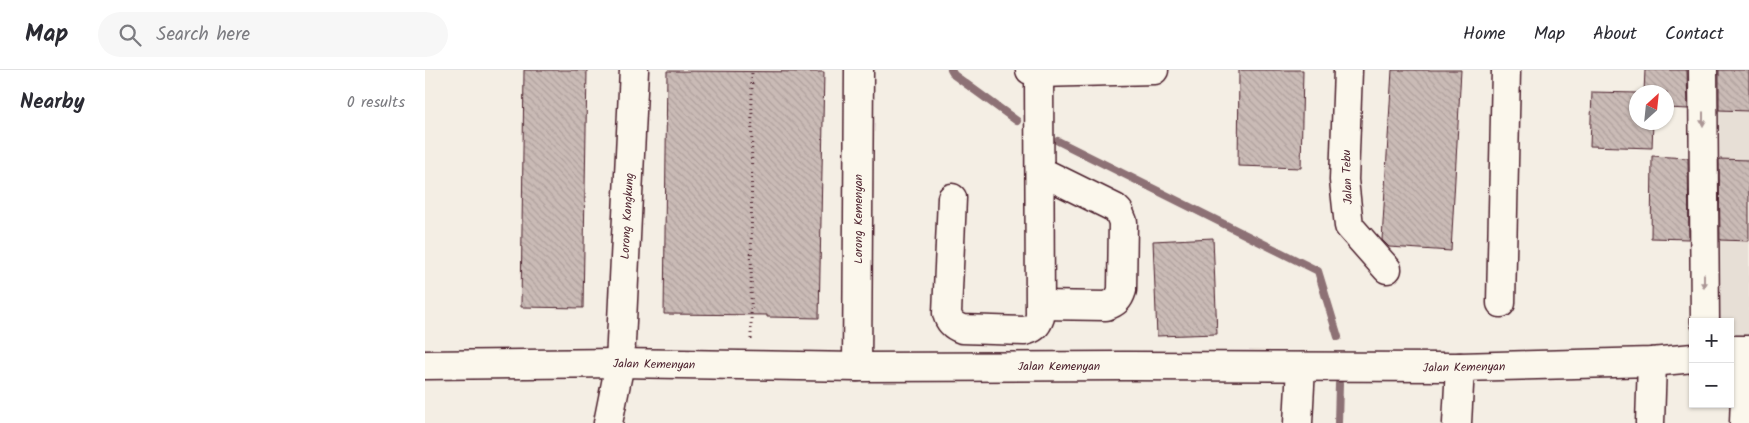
<!DOCTYPE html>
<meta charset="utf-8">
<style>
:root{--surface:#fff;--page:#f7f7f7;--text:#2b2b33;--muted:#7c7c81;--line:#e1e1e2}
body{margin:0;font-family:Kalam,sans-serif;background:var(--page);color:var(--text)}
.controls{position:absolute;right:15px;bottom:15px;display:grid;overflow:hidden;border-radius:0px;box-shadow:0 1px 4px #0004}
.controls button{width:45px;height:45px;display:grid;place-items:center;padding:0;border:0;border-bottom:1px solid var(--line);background:var(--surface);color:var(--text);font:25px sans-serif}
.compass{position:absolute;left:1204px;top:15px;width:45px;height:45px;border-radius:50%;background:var(--surface);box-shadow:0 1px 4px #0004;rotate:27deg}
.list{margin:0;padding:0;list-style:none}
h2{display:flex;justify-content:space-between;align-items:center;height:65px;margin:0;padding:0 20px;font-size:21px}
h2 small{font-size:16px;font-weight:400;color:var(--muted)}
.icon{flex:none;width:28px;height:28px;fill:none;stroke:currentColor;stroke-width:2;stroke-linecap:round;stroke-linejoin:round}
.map{position:relative;flex:none;width:1324px;height:353px;overflow:hidden}
header{display:flex;align-items:center;gap:30px;box-sizing:border-box;height:70px;padding:0 25px;background:var(--surface);border-bottom:1px solid var(--line)}
header strong{font-size:24px}
nav{display:flex;gap:28px;margin-inline-start:auto;font-size:18px}
.search{width:350px;height:45px;background:var(--page);display:flex;align-items:center;gap:12px;box-sizing:border-box;padding:0 18px;border-radius:28px;color:var(--muted);font-size:19px}
main{display:flex}
aside{flex:1;background:var(--surface)}
.map>svg:first-child{display:block}
</style>
<header>
<strong>Map</strong>
<div class="search"><svg class="icon" aria-label="search" viewBox="0 0 24 24"><circle cx="10" cy="10" r="6"/><path d="M15 15l6 6"/></svg>Search here</div>
<nav><a>Home</a><a>Map</a><a>About</a><a>Contact</a></nav>
</header>
<main>
<aside>
<h2>Nearby<small>0 results</small></h2>
<ul class="list">
</ul>
</aside>
<div class="map">
<svg width="1324" height="353" viewBox="0 0 1324 353">
<defs>
<pattern id="building-back-hatch" width="6" height="6" patternUnits="userSpaceOnUse" patternTransform="scale(1.25)"><rect width="6" height="6" fill="#cabbb6"/><path d="M-1 5l2 2M0 0l6 6M5-1l2 2" fill="none" stroke="#afa09d"/></pattern>
</defs>
<rect width="100%" height="100%" fill="#f4eee4"/>
<filter id="ink" filterUnits="userSpaceOnUse"><feTurbulence type="fractalNoise" baseFrequency=".02" numOctaves="2"/><feDisplacementMap in="SourceGraphic" scale="10" xChannelSelector="R" yChannelSelector="G"/><feConvolveMatrix kernelMatrix="1 2 1 2 8 2 1 2 1" color-interpolation-filters="sRGB"/></filter>
<g filter="url(#ink)">
<!-- built -->
<polygon fill="#e7dfd6" points="1285,0 1324,0 1324,270 1305,270 1305,252 1286,252"/>
<g fill="none" stroke-linecap="round" stroke-linejoin="round">
<!-- stream -->
<g stroke="#8d7174" stroke-width="8">
<polyline points="526,0 529,5 592,51"/>
<polyline points="633,71 893,201 913,267"/>
<polyline points="913,353 914,314"/>
</g>
</g>
<!-- building -->
<g fill="url(#building-back-hatch)" stroke="#4a1f2b">
<polygon points="99,0 162,0 158,238 96,237"/>
<polygon points="814,0 878,0 876,98 813,96"/>
<polygon points="967,0 1036,0 1026,181 964,177 957,170"/>
<polygon points="1220,0 1262,0 1263,39 1242,38 1242,22 1219,22"/>
<polygon points="1294,0 1324,0 1324,41 1294,40"/>
<polygon points="242,1 399,2 394,248 342,247 342,245 239,244"/>
<polygon points="1167,22 1212,23 1212,52 1228,52 1227,78 1165,76"/>
<polygon points="1227,86 1263,88 1264,169 1226,168"/>
<polygon points="1294,89 1324,90 1324,171 1295,170"/>
<polygon points="788,168 792,264 732,266 728,171"/>
</g>
<g fill="none" stroke-linecap="round" stroke-linejoin="round">
<!-- minor casing -->
<g stroke="#4a1f2b" stroke-width="31">
<g id="minor">
<polyline points="605,0 614,3 729,0"/>
<polyline points="923,0 919,110 924,156 962,199"/>
<polyline points="1278,0 1280,252"/>
<path d="M615,101L690,138L694,142L698,152L697,220C694,230 690,233 681,236L616,235"/>
<path d="M527,128L522,243C524,252 528,256 537,259L599,261C608,259 612,256 615,247L614,3"/>
<polyline points="1076,233 1081,0"/>
<polyline points="1305,280 1324,280"/>
<polyline points="0,295 195,293 432,297 700,296 1035,297 1227,292 1268,288"/>
<polyline points="432,297 434,0"/>
<polyline points="183,353 195,293 209,0"/>
<polyline points="873,353 876,297"/>
<polyline points="1032,353 1035,297"/>
<polyline points="1225,353 1227,292"/>
<polyline points="1319,353 1321,300"/>
</g>
</g>
<!-- path -->
<polyline stroke="#4a1f2b" stroke-width="3" stroke-dasharray="1 4" stroke-linecap="butt" points="326,269 327,0"/>
<!-- minor -->
<use href="#minor" stroke="#fbf7ec" stroke-width="28"/>
</g>
<!-- one-way arrows -->
<defs><path id="oneway-solid" d="M-6-.8H1V-3.2L6.5 0L1 3.2V.8H-6Z" transform="scale(1.25)"/></defs>
<g fill="#ab9695">
<use href="#oneway-solid" transform="translate(1278 49) rotate(90)"/>
<use href="#oneway-solid" transform="translate(1279 211) rotate(90)"/>
</g>
</g>
<g text-anchor="middle" stroke-width="5" stroke-linejoin="round" paint-order="stroke">
<!-- street labels -->
<g font-size="12" fill="#4a1f2b" stroke="#fbf7ec">
<text transform="translate(922 107) rotate(-92)" y="4">Jalan Tebu</text>
<text transform="translate(202 146) rotate(-87)" y="4">Lorong Kangkung</text>
<text transform="translate(433 149) rotate(-90)" y="4">Lorong Kemenyan</text>
<text transform="translate(229 294) rotate(1)" y="4">Jalan Kemenyan</text>
<text x="634" y="300">Jalan Kemenyan</text>
<text transform="translate(1039 297) rotate(-1)" y="4">Jalan Kemenyan</text>
</g>
</g>
</svg>
<div class="controls">
<button>+</button>
<button>−</button>
</div>
<svg class="compass" viewBox="-18 -18 36 36"><path d="M0-13l5 13h-10z" fill="#e53935"/><path d="M0 13l5-13h-10z" fill="#7c7c81"/></svg>
</div>
</main>
